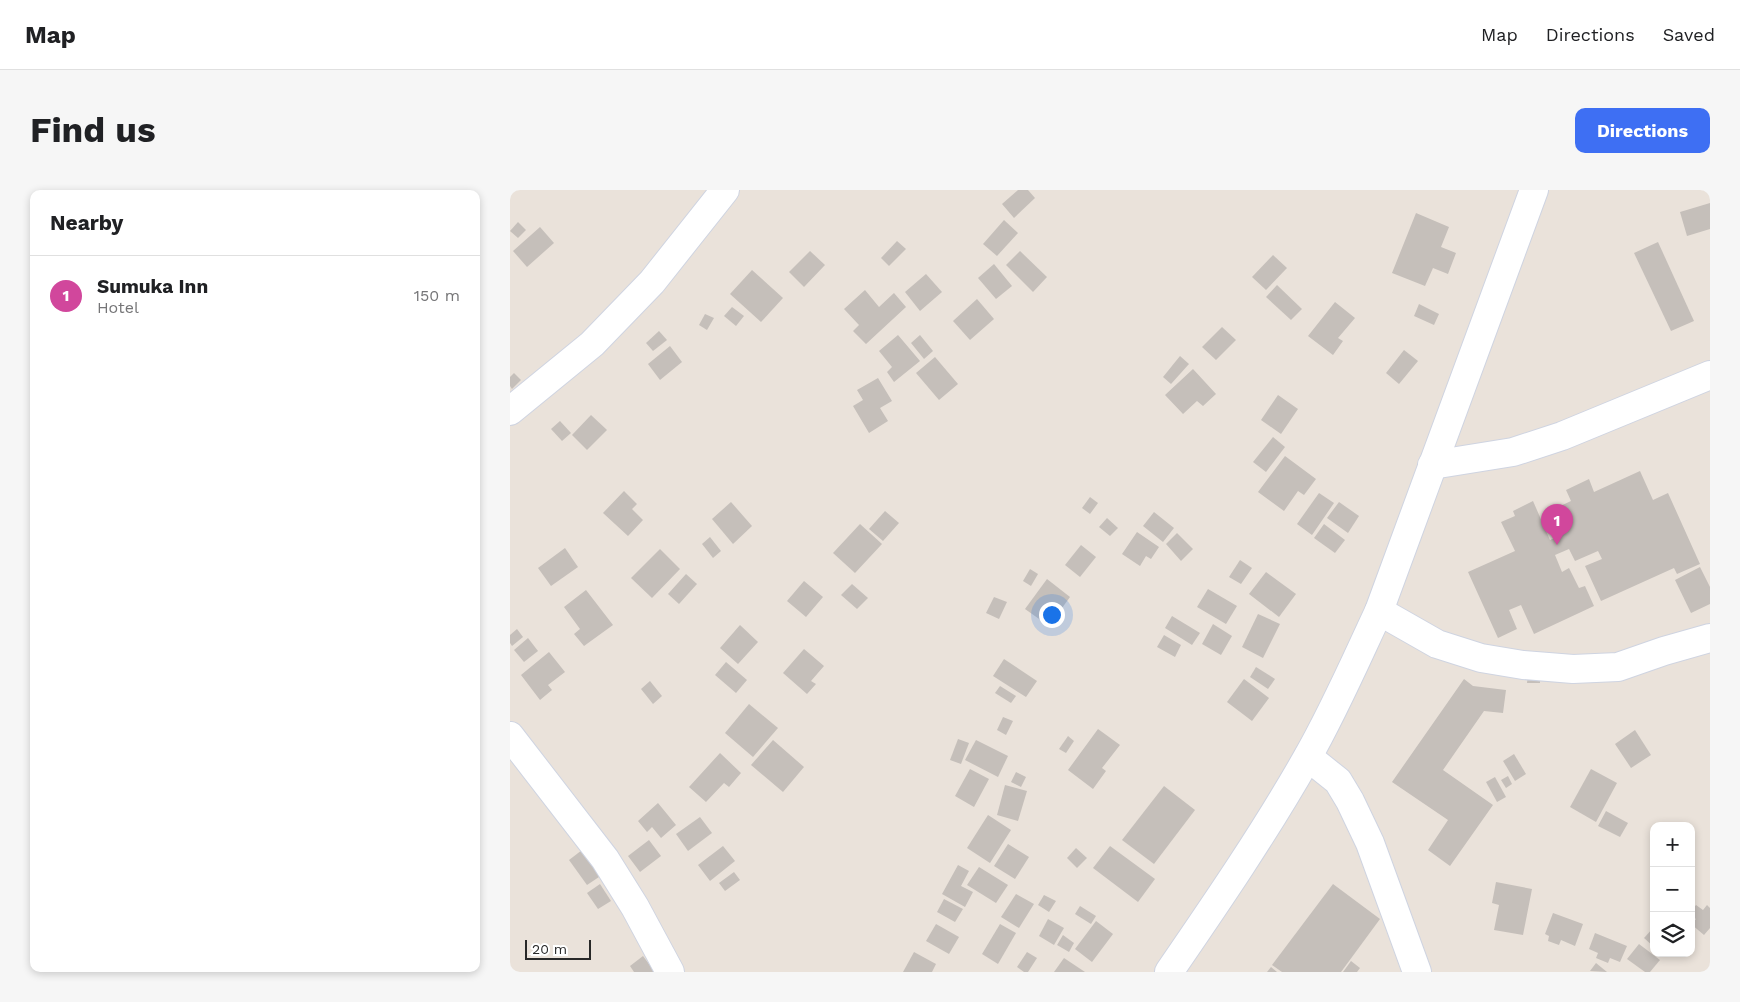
<!DOCTYPE html>
<meta charset="utf-8">
<style>
:root{--surface:#fff;--page:#f6f6f6;--text:#202124;--muted:#757577;--line:#e0e0e0;--accent:#3e6ff3}
body{margin:0;font-family:"Work Sans",sans-serif;background:var(--page);color:var(--text)}
.controls{position:absolute;right:15px;bottom:15px;display:grid;overflow:hidden;border-radius:10px;box-shadow:0 2px 8px #0003}
.controls button{width:45px;height:45px;display:grid;place-items:center;padding:0;border:0;border-bottom:1px solid var(--line);background:var(--surface);color:var(--text);font:25px sans-serif}
.scale{position:absolute;left:15px;bottom:12px;width:66px;box-sizing:border-box;padding-left:5px;border:2px solid #282828;border-top:0;font-size:14px;line-height:18px;white-space:nowrap;color:#282828;-webkit-text-stroke:4px #fff;paint-order:stroke}
.you{position:absolute;left:541px;top:424px;width:18px;height:18px;margin:-12px;border:4px solid #fff;border-radius:50%;background:#1a73e8;box-shadow:0 0 0 8px #1a73e833}
.badge{display:grid;place-items:center;width:32px;height:32px;border-radius:50%;background:var(--accent);color:#fff;font-size:16px;font-weight:700}
.pin{position:absolute;translate:-50% -41px;filter:drop-shadow(0 1px 2px #0008)}
.pin::after{content:'';position:absolute;top:26px;width:18px;height:15px;background:inherit;clip-path:polygon(0 0,100% 0,50% 100%)}
.list{margin:0;padding:0;list-style:none}
h2{display:flex;justify-content:space-between;align-items:center;height:65px;margin:0;padding:0 20px;font-size:21px}
h2 small{font-size:16px;font-weight:400;color:var(--muted)}
.list li{display:grid;grid-template-columns:32px 1fr auto;gap:15px;align-items:center;box-sizing:border-box;height:80px;padding:0 20px;border-top:1px solid var(--line)}
.list b{display:block;font-size:19px;white-space:nowrap}
.list p{margin:0;font-size:16px;white-space:nowrap;color:var(--muted)}
.list em{font-size:16px;font-style:normal;color:var(--muted)}
.icon{flex:none;width:28px;height:28px;fill:none;stroke:currentColor;stroke-width:2;stroke-linecap:round;stroke-linejoin:round}
.map{position:relative;flex:none;width:1200px;height:782px;overflow:hidden;border-radius:10px}
header{display:flex;align-items:center;gap:30px;box-sizing:border-box;height:70px;padding:0 25px;background:var(--surface);border-bottom:1px solid var(--line)}
header strong{font-size:24px}
nav{display:flex;gap:28px;margin-inline-start:auto;font-size:18px}
.intro{display:flex;align-items:center;justify-content:space-between;box-sizing:border-box;height:120px;padding:0 30px}
h1{margin:0;font-size:35px}
.button{padding:12px 22px;border-radius:10px;background:var(--accent);color:#fff;font-size:18px;font-weight:700}
main{display:flex;gap:30px;padding:0 30px}
aside{flex:1;background:var(--surface);border-radius:10px;box-shadow:0 2px 8px #0003}
.map>svg:first-child{display:block}
</style>
<header>
<strong>Map</strong>
<nav><a>Map</a><a>Directions</a><a>Saved</a></nav>
</header>
<div class="intro"><h1>Find us</h1><a class="button">Directions</a></div>
<main>
<aside>
<h2>Nearby<small></small></h2>
<ul class="list">
<li><span class="badge" style="background:#d1479c">1</span><div><b>Sumuka Inn</b><p>Hotel</p></div><em>150 m</em></li>
</ul>
</aside>
<div class="map">
<svg width="1200" height="782" viewBox="0 0 1200 782">
<rect width="100%" height="100%" fill="#eae2da"/>
<!-- building -->
<g fill="#c5bfba">
<polygon points="508,0 518,0 525,8 504,28 492,14"/>
<polygon points="1200,13 1200,39 1177,46 1170,22"/>
<polygon points="906,23 939,37 931,57 946,63 938,84 923,78 915,96 882,83"/>
<polygon points="494,30 508,43 487,66 473,54"/>
<polygon points="8,32 16,40 8,48 0,41"/>
<polygon points="30,37 44,53 17,77 3,61"/>
<polygon points="387,51 396,59 379,76 371,68"/>
<polygon points="1148,52 1184,131 1161,141 1124,63"/>
<polygon points="300,61 315,75 294,97 279,82"/>
<polygon points="510,61 537,87 523,102 496,75"/>
<polygon points="763,65 777,78 756,100 742,87"/>
<polygon points="484,74 502,96 486,109 468,88"/>
<polygon points="242,80 273,108 251,132 220,104"/>
<polygon points="416,84 432,102 410,121 395,102"/>
<polygon points="767,95 792,119 781,130 756,107"/>
<polygon points="355,100 369,117 384,103 396,117 356,154 343,141 349,135 334,119"/>
<polygon points="467,109 484,129 460,150 443,131"/>
<polygon points="825,112 845,128 828,148 833,151 823,165 798,146"/>
<polygon points="909,114 929,124 924,135 904,126"/>
<polygon points="222,117 234,126 226,136 214,126"/>
<polygon points="195,124 204,128 197,140 189,135"/>
<polygon points="712,137 726,150 706,170 692,157"/>
<polygon points="149,141 157,150 143,161 136,153"/>
<polygon points="388,145 410,171 384,192 377,182 382,177 369,161"/>
<polygon points="410,145 423,161 414,169 401,153"/>
<polygon points="160,156 172,172 150,190 138,174"/>
<polygon points="894,160 908,171 889,194 876,183"/>
<polygon points="670,166 679,174 661,194 653,187"/>
<polygon points="425,167 448,194 429,210 406,183"/>
<polygon points="683,179 706,204 693,216 687,211 673,224 655,205"/>
<polygon points="4,183 11,190 2,199 0,196 0,187"/>
<polygon points="368,188 382,211 370,218 378,231 359,243 343,216 353,210 347,200"/>
<polygon points="768,205 788,219 771,244 751,230"/>
<polygon points="81,225 97,240 77,260 62,245"/>
<polygon points="50,231 61,243 52,251 41,239"/>
<polygon points="763,247 775,257 756,282 743,272"/>
<polygon points="775,266 806,289 794,305 788,301 774,321 748,302"/>
<polygon points="1130,281 1143,310 1158,303 1190,374 1167,384 1164,378 1091,411 1075,376 1092,369 1088,361 1065,371 1059,359 1045,365 1052,382 1059,378 1069,398 1075,396 1084,416 1024,444 1011,415 999,420 1007,439 988,448 958,382 1005,361 991,332 1005,326 1003,321 1023,311 1040,350 1055,343 1044,319 1061,311 1056,300 1079,289 1084,302"/>
<polygon points="114,301 127,314 122,319 133,330 118,346 93,323"/>
<polygon points="809,303 824,313 802,345 787,334"/>
<polygon points="580,307 588,313 580,324 572,318"/>
<polygon points="221,312 242,336 223,354 202,329"/>
<polygon points="829,312 849,326 838,343 817,328"/>
<polygon points="375,321 389,333 373,351 359,339"/>
<polygon points="644,322 664,338 653,352 633,336"/>
<polygon points="597,328 608,338 600,346 589,337"/>
<polygon points="350,334 372,354 345,383 323,363"/>
<polygon points="814,334 835,350 825,363 804,348"/>
<polygon points="627,342 649,357 641,369 636,366 630,376 612,364"/>
<polygon points="667,343 683,359 671,371 656,354"/>
<polygon points="200,347 211,361 203,368 192,354"/>
<polygon points="571,355 586,367 570,387 555,375"/>
<polygon points="55,358 68,377 41,396 28,378"/>
<polygon points="150,359 170,379 142,408 121,388"/>
<polygon points="730,370 742,378 731,394 719,387"/>
<polygon points="1190,377 1200,397 1200,414 1181,423 1165,390"/>
<polygon points="520,379 528,384 521,396 513,391"/>
<polygon points="756,382 786,404 769,427 739,404"/>
<polygon points="176,384 187,394 169,414 158,404"/>
<polygon points="537,389 560,407 539,436 515,419"/>
<polygon points="294,391 313,407 296,427 277,411"/>
<polygon points="342,394 358,408 347,419 331,405"/>
<polygon points="698,399 727,416 716,434 687,417"/>
<polygon points="76,400 103,435 74,456 64,444 70,439 54,417"/>
<polygon points="484,407 497,412 489,429 476,423"/>
<polygon points="748,424 770,434 753,468 732,457"/>
<polygon points="662,426 690,443 682,455 655,438"/>
<polygon points="703,434 722,446 711,465 692,454"/>
<polygon points="230,435 248,452 228,474 210,458"/>
<polygon points="7,439 13,447 2,456 0,453 0,445"/>
<polygon points="654,445 671,455 665,467 647,457"/>
<polygon points="18,448 28,461 14,472 4,460"/>
<polygon points="294,459 314,476 301,491 306,494 297,504 273,483"/>
<polygon points="39,462 55,482 38,495 42,500 30,510 11,485"/>
<polygon points="494,469 527,491 516,507 483,486"/>
<polygon points="216,472 237,490 226,503 205,485"/>
<polygon points="746,477 765,489 758,499 740,487"/>
<polygon points="1018,485 1030,486 1030,493 1017,493"/>
<polygon points="734,489 759,508 742,531 717,512"/>
<polygon points="954,489 963,496 996,500 993,523 974,521 933,580 983,615 940,676 918,660 938,630 882,592"/>
<polygon points="140,491 152,506 143,514 131,499"/>
<polygon points="490,496 506,506 501,513 485,503"/>
<polygon points="239,514 268,538 243,567 215,543"/>
<polygon points="493,527 503,531 496,545 487,540"/>
<polygon points="588,539 610,555 592,578 596,581 583,599 558,580"/>
<polygon points="1125,540 1141,565 1121,578 1105,554"/>
<polygon points="558,546 564,551 556,563 549,559"/>
<polygon points="448,549 459,553 451,574 440,570"/>
<polygon points="263,550 294,577 273,602 241,575"/>
<polygon points="466,550 498,566 488,587 455,570"/>
<polygon points="210,563 231,583 219,597 214,593 196,612 179,597"/>
<polygon points="1004,564 1016,584 1005,591 993,571"/>
<polygon points="460,579 479,589 464,617 445,606"/>
<polygon points="1081,579 1107,593 1086,632 1060,617"/>
<polygon points="506,582 516,587 511,597 501,592"/>
<polygon points="998,586 1002,594 996,598 991,590"/>
<polygon points="985,587 996,607 987,612 976,592"/>
<polygon points="495,595 517,601 508,631 487,625"/>
<polygon points="654,596 685,620 644,674 612,650"/>
<polygon points="148,613 166,635 151,648 142,637 137,642 128,631"/>
<polygon points="1096,621 1118,633 1110,647 1088,636"/>
<polygon points="478,625 501,640 480,673 457,658"/>
<polygon points="190,627 202,643 178,661 166,644"/>
<polygon points="139,650 151,666 130,682 118,666"/>
<polygon points="498,654 519,667 505,689 484,676"/>
<polygon points="213,656 225,671 200,691 188,675"/>
<polygon points="600,656 645,689 628,712 583,678"/>
<polygon points="76,657 95,683 77,695 59,670"/>
<polygon points="566,658 577,668 567,678 557,668"/>
<polygon points="448,675 459,681 451,696 463,702 455,717 432,704"/>
<polygon points="469,677 498,695 486,713 457,695"/>
<polygon points="224,682 230,690 215,701 209,693"/>
<polygon points="986,692 1022,699 1013,745 984,740 989,715 982,713"/>
<polygon points="90,694 101,711 88,719 77,703"/>
<polygon points="823,694 870,729 831,782 772,782 762,775"/>
<polygon points="506,704 524,714 509,738 491,727"/>
<polygon points="534,705 546,711 539,722 528,715"/>
<polygon points="434,709 453,719 445,732 427,722"/>
<polygon points="1186,715 1193,720 1197,715 1200,718 1200,738 1194,745 1181,734 1186,729 1181,726 1181,721"/>
<polygon points="570,716 586,726 581,734 565,724"/>
<polygon points="1043,723 1073,734 1065,756 1051,750 1049,755 1038,751 1039,746 1035,744"/>
<polygon points="538,729 554,738 544,755 529,746"/>
<polygon points="586,731 603,744 582,772 565,759"/>
<polygon points="426,734 449,747 439,764 416,751"/>
<polygon points="490,734 506,743 488,774 472,764"/>
<polygon points="1144,737 1144,757 1134,748"/>
<polygon points="1085,743 1117,756 1110,772 1100,768 1098,773 1086,768 1088,763 1079,759"/>
<polygon points="553,745 564,753 559,762 547,755"/>
<polygon points="1129,754 1150,770 1140,782 1135,782 1117,769"/>
<polygon points="404,762 426,774 422,782 393,782"/>
<polygon points="517,762 527,768 518,782 514,782 507,777"/>
<polygon points="133,766 145,782 124,782 120,776"/>
<polygon points="554,768 575,782 544,782"/>
<polygon points="841,771 850,778 847,782 833,782"/>
<polygon points="1086,773 1097,782 1080,781"/>
<polygon points="761,777 767,782 757,782"/>
</g>
<g fill="none" stroke-linecap="round" stroke-linejoin="round">
<!-- minor casing -->
<g stroke="#cfd4e1" stroke-width="30">
<g id="minor">
<polyline points="0,221 82,154 142,92 215,0"/>
<polyline points="922,275 1003,262 1052,246 1200,185"/>
<polyline points="869,421 927,454 971,468 1013,475 1063,479 1108,477 1154,461 1200,448"/>
<polyline points="0,546 95,669 125,717 160,782"/>
<polyline points="798,567 828,591 840,611 860,653 907,782"/>
<path d="M659,782C707,712 755,642 797,568C824,521 846,470 869,421L1024,0"/>
</g>
</g>
<!-- minor -->
<use href="#minor" stroke="#fff" stroke-width="28"/>
</g>
</svg>
<div class="controls">
<button>+</button>
<button>−</button>
<button><svg class="icon" aria-label="layers" viewBox="0 0 24 24"><path d="M12 4l9 5-9 5-9-5zM3 14l9 5 9-5"/></svg></button>
</div>
<div class="scale">20 m</div>
<div class="you"></div>
<div class="pin badge" style="left:1047px;top:355px;background:#d1479c">1</div>
</div>
</main>
